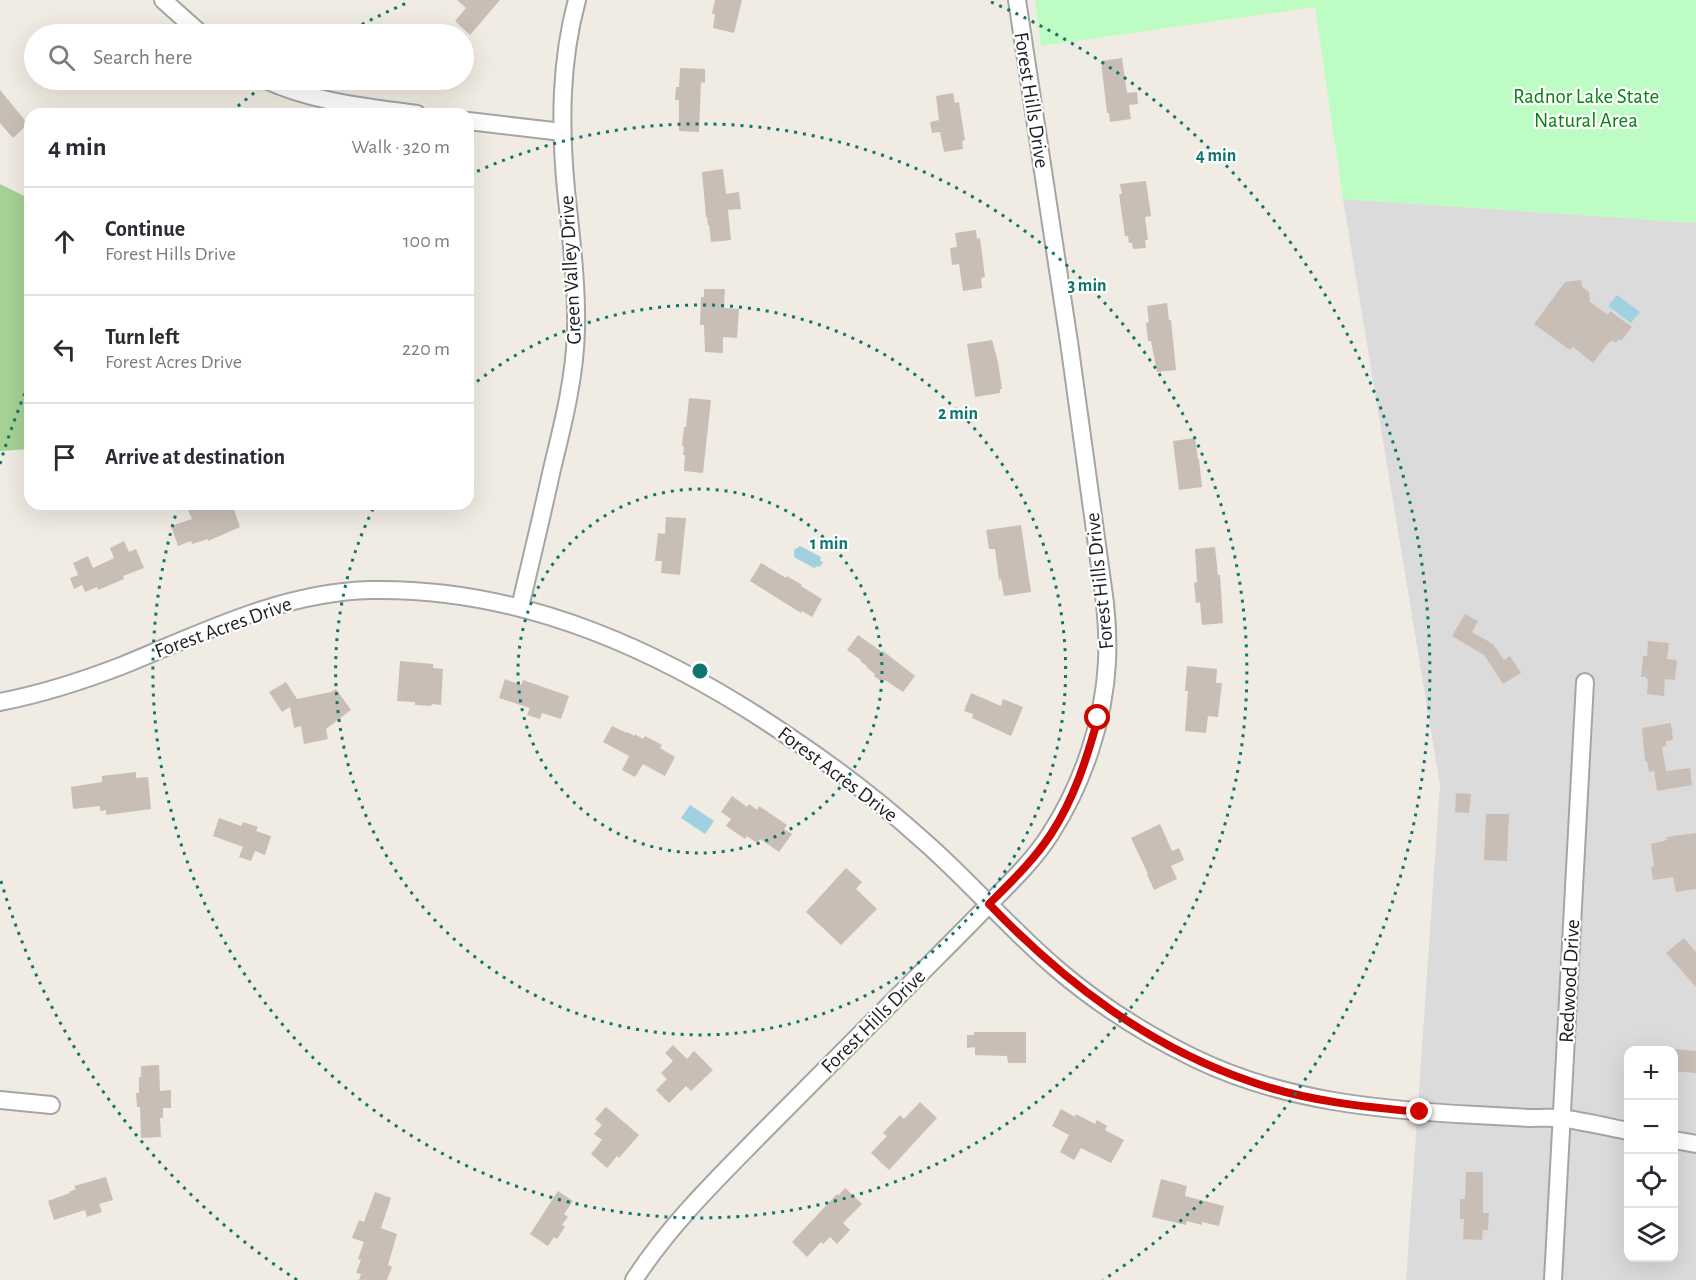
<!DOCTYPE html>
<meta charset="utf-8">
<style>
:root{--surface:#fff;--page:#f2f2f3;--text:#2b2b33;--muted:#7c7c81;--line:#e1e1e2}
body{margin:0;font-family:"Alegreya Sans",sans-serif;background:var(--page);color:var(--text)}
.controls{position:absolute;right:18px;bottom:18px;display:grid;overflow:hidden;border-radius:12px;box-shadow:0 6px 24px #0002}
.controls button{width:54px;height:54px;display:grid;place-items:center;padding:0;border:0;border-bottom:2px solid var(--line);background:var(--surface);color:var(--text);font:30px sans-serif}
.stop{position:absolute;width:18px;height:18px;margin:-14px;border:4px solid #cc0500;border-radius:50%;background:#fff}
.stop.end{background:#cc0500;border-color:#fff;box-shadow:0 2px 6px #0008}
.list{margin:0;padding:0;list-style:none}
h2{display:flex;justify-content:space-between;align-items:center;height:78px;margin:0;padding:0 24px;font-size:26px}
h2 small{font-size:20px;font-weight:400;color:var(--muted)}
.list li{display:grid;grid-template-columns:39px 1fr auto;gap:18px;align-items:center;box-sizing:border-box;height:108px;padding:0 24px;border-top:2px solid var(--line)}
.list b{display:block;font-size:22px;white-space:nowrap}
.list p{margin:0;font-size:20px;white-space:nowrap;color:var(--muted)}
.list em{font-size:20px;font-style:normal;color:var(--muted)}
.icon{flex:none;width:33px;height:33px;fill:none;stroke:currentColor;stroke-width:2;stroke-linecap:round;stroke-linejoin:round}
.map{position:relative;flex:none;width:1696px;height:1280px;overflow:hidden}
.search{position:absolute;background:var(--surface);box-shadow:0 6px 24px #0002;left:24px;top:24px;width:450px;height:66px;display:flex;align-items:center;gap:15px;box-sizing:border-box;padding:0 21px;border-radius:33px;color:var(--muted);font-size:22px}
.panel{position:absolute;background:var(--surface);box-shadow:0 6px 24px #0002;left:24px;top:108px;width:450px;height:402px;border-radius:18px}
.map>svg:first-child{display:block}
</style>
<div class="map">
<svg width="1696" height="1280" viewBox="0 0 1696 1280">
<rect width="100%" height="100%" fill="#f0ece3"/>
<!-- residential -->
<path fill="#dcdbdb" fill-rule="evenodd" d="M1343,199L1696,223V1280H1406L1440,785ZM1628,1050H1674V1258H1628Z"/>
<!-- forest -->
<polygon fill="#a5d295" points="0,184 30,199 30,449 0,451"/>
<!-- park -->
<polygon fill="#bdfdc3" points="1035,0 1696,0 1696,223 1343,199 1315,7 1041,46"/>
<!-- water -->
<g fill="#a0d1e1">
<polygon points="1617,295 1640,312 1631,323 1608,306"/>
<polygon points="800,546 821,557 820,561 823,562 820,567 818,566 814,568 794,557 794,550"/>
<polygon points="690,805 714,821 705,834 681,818"/>
</g>
<!-- building -->
<g fill="#c8beb6">
<polygon points="457,0 500,0 470,35 455,21 466,8"/>
<polygon points="715,0 742,0 734,33 713,28 715,14 712,14"/>
<polygon points="1122,58 1127,93 1137,92 1138,104 1129,105 1131,119 1110,122 1109,113 1107,113 1101,61"/>
<polygon points="680,68 705,69 705,83 701,82 699,132 679,131 679,100 675,100 676,87 679,87"/>
<polygon points="0,90 28,124 13,138 0,123"/>
<polygon points="953,93 955,103 959,102 965,140 962,141 963,149 944,152 940,132 932,133 930,122 939,120 936,96"/>
<polygon points="723,169 726,194 739,192 741,209 728,210 731,240 711,242 709,225 708,225 707,217 706,217 702,172"/>
<polygon points="1146,181 1151,216 1145,217 1148,240 1145,240 1146,248 1133,249 1132,243 1129,243 1128,236 1125,236 1119,194 1122,194 1120,184"/>
<polygon points="976,230 977,239 980,238 985,277 981,278 982,288 963,291 959,264 952,265 950,248 957,247 955,233"/>
<polygon points="1581,280 1582,287 1589,292 1590,302 1608,315 1610,311 1632,327 1621,341 1619,339 1616,343 1612,340 1610,343 1609,342 1593,363 1573,347 1570,350 1534,324 1565,282"/>
<polygon points="704,289 725,289 724,308 739,309 737,338 723,337 723,353 705,352 704,325 700,325 701,297 704,297"/>
<polygon points="1167,303 1169,320 1171,320 1176,370 1157,372 1151,341 1148,341 1146,323 1149,322 1147,306"/>
<polygon points="992,340 998,362 1002,389 1000,389 1000,393 975,397 967,344"/>
<polygon points="689,398 711,400 703,473 684,471 685,455 683,455 684,446 682,446 684,427 686,427"/>
<polygon points="1195,438 1198,459 1199,459 1202,487 1179,490 1173,441"/>
<polygon points="205,504 232,504 240,527 208,541 208,539 192,544 191,541 178,546 171,526 192,519 188,510"/>
<polygon points="666,517 686,518 680,575 661,573 662,561 655,561 658,533 665,534"/>
<polygon points="1021,525 1031,592 1004,596 1001,579 999,580 995,549 989,549 986,530"/>
<polygon points="124,541 129,552 136,549 144,568 123,576 124,579 98,590 97,587 85,592 82,585 74,589 70,578 78,575 73,563 88,556 93,568 114,558 110,548"/>
<polygon points="1215,547 1218,575 1220,575 1223,623 1202,625 1200,602 1196,603 1194,583 1197,582 1195,549"/>
<polygon points="761,563 786,578 787,576 802,585 801,586 822,599 812,617 802,611 801,613 750,581"/>
<polygon points="1465,614 1478,621 1472,632 1493,644 1504,660 1510,656 1521,673 1503,684 1484,655 1452,636"/>
<polygon points="858,635 882,652 883,651 915,676 903,692 885,680 883,683 874,676 875,674 866,667 867,666 860,661 861,660 847,650"/>
<polygon points="1648,641 1669,643 1667,659 1677,660 1675,680 1665,679 1664,696 1647,694 1648,679 1646,679 1646,677 1641,677 1643,656 1647,656"/>
<polygon points="400,661 433,664 433,668 443,669 441,705 432,704 431,706 415,705 415,702 397,701"/>
<polygon points="1187,666 1217,669 1216,683 1222,683 1218,717 1208,716 1206,733 1185,731 1188,691 1185,691"/>
<polygon points="505,679 521,685 523,680 569,696 561,719 542,713 540,719 527,715 530,708 499,698"/>
<polygon points="286,682 297,699 331,692 336,689 351,710 326,729 328,739 304,744 301,726 294,728 290,707 282,712 269,692"/>
<polygon points="971,693 1001,706 1003,699 1023,707 1011,736 972,718 973,714 964,711"/>
<polygon points="1671,723 1673,740 1666,741 1666,746 1662,747 1666,771 1690,768 1692,785 1657,791 1654,771 1649,772 1647,761 1645,761 1642,728"/>
<polygon points="612,726 627,733 627,732 635,736 635,734 643,739 645,736 662,745 660,748 675,757 665,776 643,764 635,777 622,770 629,756 603,742"/>
<polygon points="136,772 136,778 148,777 151,809 106,815 106,810 100,811 100,806 73,809 71,787 102,782 102,776"/>
<polygon points="1456,793 1471,794 1469,813 1455,812"/>
<polygon points="732,796 747,807 749,804 757,810 759,806 787,825 784,829 792,834 779,852 760,839 757,843 747,836 745,839 726,826 731,819 721,812"/>
<polygon points="1486,814 1509,814 1507,861 1484,860"/>
<polygon points="219,818 241,826 243,822 258,827 256,831 271,836 265,855 255,851 251,861 239,857 243,847 213,836"/>
<polygon points="1160,824 1172,851 1179,848 1184,860 1171,866 1177,879 1154,890 1147,874 1148,874 1131,838"/>
<polygon points="1696,833 1696,889 1676,892 1673,877 1653,880 1651,867 1654,866 1651,844 1667,840 1666,837"/>
<polygon points="846,868 862,882 856,889 877,909 841,945 806,912"/>
<polygon points="1684,938 1696,952 1696,987 1666,953"/>
<polygon points="974,1032 1026,1032 1026,1063 1008,1063 1007,1056 975,1055 975,1047 967,1048 967,1035 974,1035"/>
<polygon points="673,1045 687,1059 694,1051 713,1070 691,1091 686,1086 669,1103 656,1090 667,1079 661,1073 673,1061 665,1053"/>
<polygon points="1674,1049 1696,1051 1696,1073 1674,1071"/>
<polygon points="159,1065 160,1091 171,1090 171,1108 163,1108 163,1118 160,1118 161,1137 141,1138 140,1107 137,1107 136,1093 139,1093 139,1077 141,1077 141,1066"/>
<polygon points="920,1102 937,1118 889,1170 871,1153 887,1136 883,1133 900,1115 904,1119"/>
<polygon points="606,1107 639,1135 619,1158 617,1156 607,1168 591,1154 602,1140 594,1134 602,1125 595,1119"/>
<polygon points="1061,1109 1075,1117 1076,1114 1095,1124 1097,1120 1107,1126 1105,1130 1124,1140 1111,1163 1081,1148 1074,1160 1060,1152 1069,1135 1052,1126"/>
<polygon points="1466,1172 1483,1172 1483,1213 1489,1213 1488,1230 1483,1230 1482,1240 1463,1239 1464,1219 1460,1219 1460,1199 1465,1199"/>
<polygon points="106,1177 113,1200 99,1204 102,1212 87,1217 85,1210 54,1220 48,1201 70,1193 69,1192 76,1189 74,1186"/>
<polygon points="1161,1179 1187,1186 1185,1196 1224,1206 1219,1226 1202,1222 1202,1225 1187,1221 1186,1225 1152,1217"/>
<polygon points="845,1188 862,1204 843,1223 850,1230 837,1244 830,1237 823,1244 821,1242 807,1257 792,1242 837,1194 839,1195"/>
<polygon points="558,1191 573,1201 564,1214 568,1217 562,1225 565,1227 557,1239 554,1237 548,1246 530,1234"/>
<polygon points="375,1192 391,1198 381,1228 397,1234 388,1265 392,1267 387,1280 359,1280 361,1274 356,1273 361,1260 358,1259 364,1242 352,1238 359,1220 364,1222"/>
</g>
<g fill="none" stroke-linecap="round" stroke-linejoin="round">
<!-- minor casing -->
<g stroke="#a5a5a5" stroke-width="20">
<g id="minor">
<polyline points="163,0 201,34"/>
<path d="M266,80C313,102 367,107 417,114"/>
<polyline points="468,121 562,132"/>
<path d="M520,607C531,561 542,515 552,469C563,424 575,377 576,330C577,283 571,237 566,190C560,126 560,62 577,0"/>
<path d="M0,702C41,694 82,681 121,666C202,633 282,592 371,590C525,587 667,653 791,738C839,770 884,805 927,844C972,884 1011,930 1057,969C1099,1005 1145,1034 1194,1058C1282,1101 1379,1110 1476,1115C1494,1116 1512,1117 1530,1118C1542,1118 1554,1117 1566,1119C1587,1122 1608,1127 1628,1131"/>
<polyline points="0,1100 51,1105"/>
<polyline points="1674,1140 1696,1144"/>
<path d="M634,1280C670,1224 719,1177 765,1130C821,1073 878,1016 935,959C955,939 975,919 995,898C1015,878 1036,857 1051,833C1083,783 1104,721 1107,662C1108,642 1107,622 1105,603L1069,342L1017,0"/>
<polyline points="1553,1280 1585,682"/>
</g>
</g>
<!-- minor -->
<use href="#minor" stroke="#fff" stroke-width="16"/>
</g>
<g fill="none" stroke-linecap="round" stroke-linejoin="round">
<!-- route -->
<path stroke="#cc0500" stroke-width="8" d="M1098,718C1087,758 1074,799 1051,834C1034,860 1011,882 989,904C1065,983 1150,1048 1255,1083C1308,1101 1364,1107 1420,1112"/>
</g>
<!-- distance rings -->
<g fill="none" stroke="#0f766e" stroke-width="3" stroke-dasharray="3 6">
<circle cx="700" cy="671" r="182"/>
<path d="M470 387A365 365 0 1 1 375 505"/>
<path d="M469 175A547 547 0 1 1 178 507"/>
<path d="M297 1280A730 730 0 0 1 0 878M0 464A730 730 0 0 1 28 386M231 112A730 730 0 0 1 271 80M346 33A730 730 0 0 1 409 2M991 2A730 730 0 0 1 1103 1280"/>
</g>
<g text-anchor="middle" stroke-width="4.5" stroke-linejoin="round" paint-order="stroke">
<!-- park labels -->
<g font-size="21" fill="#048411" stroke="#fff">
<text x="1586" y="103">Radnor Lake State<tspan x="1586" dy="24">Natural Area</tspan></text>
</g>
<!-- street labels -->
<g font-size="21" fill="#1e1e1e" stroke="#fff">
<text transform="translate(1032 100) rotate(81)" y="7">Forest Hills Drive</text>
<text transform="translate(570 270) rotate(-93)" y="7">Green Valley Drive</text>
<text transform="translate(1099 581) rotate(-96)" y="7">Forest Hills Drive</text>
<text transform="translate(223 627) rotate(-20)" y="7">Forest Acres Drive</text>
<text transform="translate(838 774) rotate(37)" y="7">Forest Acres Drive</text>
<text transform="translate(1569 981) rotate(-87)" y="7">Redwood Drive</text>
<text transform="translate(873 1021) rotate(-45)" y="7">Forest Hills Drive</text>
</g>
</g>
<circle cx="700" cy="671" r="9" fill="#0f766e" stroke="#fff" stroke-width="3"/>
<g font-size="18" text-anchor="middle" font-weight="bold" fill="#0f766e" stroke="#fff" stroke-width="4.5" stroke-linejoin="round" paint-order="stroke">
<text x="1216" y="161">4 min</text>
<text x="1087" y="291">3 min</text>
<text x="958" y="419">2 min</text>
<text x="829" y="549">1 min</text>
</g>
</svg>
<div class="controls">
<button>+</button>
<button>−</button>
<button><svg class="icon" aria-label="locate" viewBox="0 0 24 24"><circle cx="12" cy="12" r="6"/><path d="M12 2v4M12 18v4M2 12h4M18 12h4"/></svg></button>
<button><svg class="icon" aria-label="layers" viewBox="0 0 24 24"><path d="M12 4l9 5-9 5-9-5zM3 14l9 5 9-5"/></svg></button>
</div>
<div class="stop" style="left:1098px;top:718px"></div>
<div class="stop end" style="left:1420px;top:1112px"></div>
<div class="search"><svg class="icon" aria-label="search" viewBox="0 0 24 24"><circle cx="10" cy="10" r="6"/><path d="M15 15l6 6"/></svg>Search here</div>
<section class="panel">
<h2>4 min<small>Walk · 320 m</small></h2>
<ul class="list">
<li><svg class="icon" aria-label="ahead" viewBox="0 0 24 24"><path d="M12 20V5M6 11l6-6 6 6"/></svg><div><b>Continue</b><p>Forest Hills Drive</p></div><em>100 m</em></li>
<li><svg class="icon" aria-label="left" viewBox="0 0 24 24"><path d="M17 20v-9H6M10 6l-5 5 5 5"/></svg><div><b>Turn left</b><p>Forest Acres Drive</p></div><em>220 m</em></li>
<li><svg class="icon" aria-label="arrive" viewBox="0 0 24 24"><path d="M6 21V4h12l-3 4 3 4H6"/></svg><div><b>Arrive at destination</b></div></li>
</ul>
</section>
</div>
